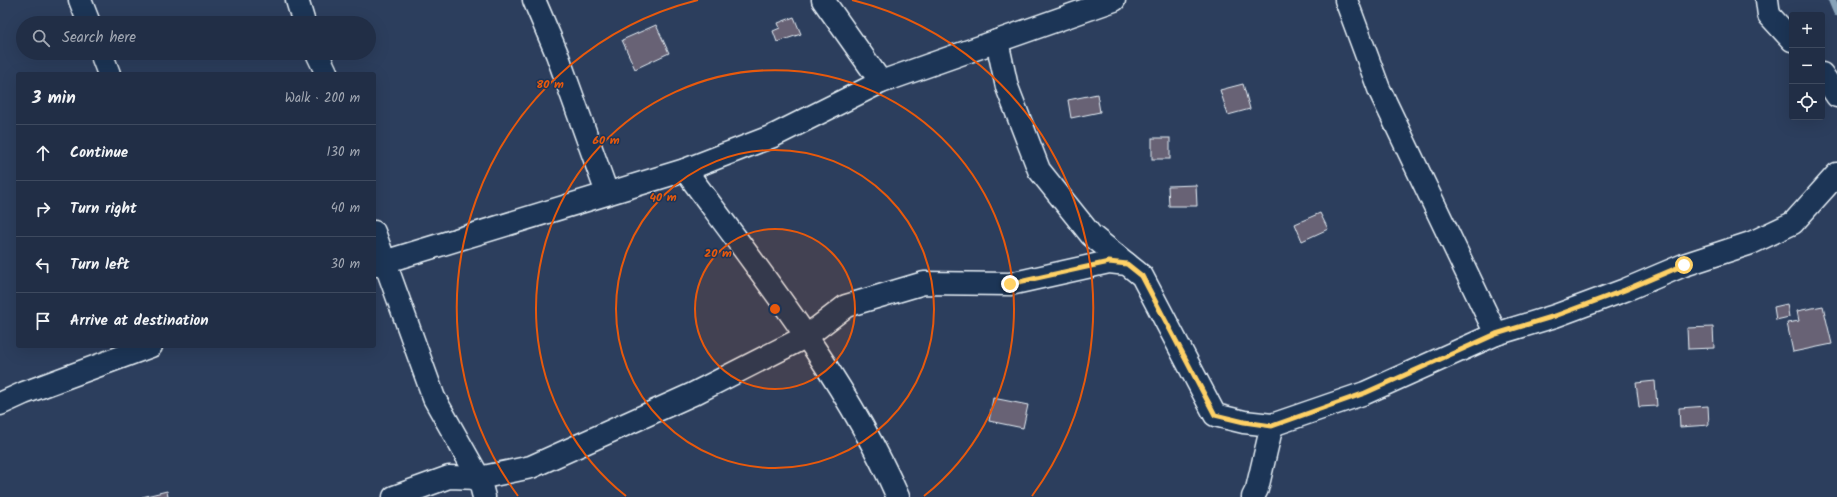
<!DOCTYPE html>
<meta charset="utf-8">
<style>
:root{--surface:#212e46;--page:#2d3a51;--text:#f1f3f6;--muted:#a2a8b3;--line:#3e4a5f}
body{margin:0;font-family:Kalam,sans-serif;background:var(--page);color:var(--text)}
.controls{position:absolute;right:12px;top:12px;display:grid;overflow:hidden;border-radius:4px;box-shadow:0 4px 16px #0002}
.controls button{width:36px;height:36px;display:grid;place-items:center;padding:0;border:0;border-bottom:1px solid var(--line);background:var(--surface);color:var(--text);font:20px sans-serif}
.stop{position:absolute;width:12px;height:12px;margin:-9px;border:3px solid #ffd166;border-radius:50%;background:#fff}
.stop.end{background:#ffd166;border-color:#fff;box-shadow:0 1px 4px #0008}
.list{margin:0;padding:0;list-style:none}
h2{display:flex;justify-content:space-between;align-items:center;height:52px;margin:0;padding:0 16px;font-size:17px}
h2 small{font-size:13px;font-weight:400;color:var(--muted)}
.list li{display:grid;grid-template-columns:26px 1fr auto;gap:12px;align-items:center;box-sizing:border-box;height:56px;padding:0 16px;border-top:1px solid var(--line)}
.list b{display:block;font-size:15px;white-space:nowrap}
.list em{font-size:13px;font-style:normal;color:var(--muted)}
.icon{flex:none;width:22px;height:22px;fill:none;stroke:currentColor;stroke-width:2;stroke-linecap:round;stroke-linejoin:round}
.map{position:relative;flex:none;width:1837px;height:497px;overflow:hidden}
.search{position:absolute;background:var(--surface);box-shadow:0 4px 16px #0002;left:16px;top:16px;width:360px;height:44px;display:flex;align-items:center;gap:10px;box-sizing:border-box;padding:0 14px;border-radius:22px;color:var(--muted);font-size:15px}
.panel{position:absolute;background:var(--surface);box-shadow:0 4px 16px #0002;left:16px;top:72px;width:360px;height:276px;border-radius:4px}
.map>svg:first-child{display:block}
</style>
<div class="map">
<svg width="1837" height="497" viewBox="0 0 1837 497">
<rect width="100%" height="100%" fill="#2c3e5d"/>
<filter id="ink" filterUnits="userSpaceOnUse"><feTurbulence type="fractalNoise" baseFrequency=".025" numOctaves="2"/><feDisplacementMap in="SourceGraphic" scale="8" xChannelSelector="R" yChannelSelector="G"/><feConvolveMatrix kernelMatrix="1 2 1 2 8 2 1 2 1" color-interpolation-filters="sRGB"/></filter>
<g filter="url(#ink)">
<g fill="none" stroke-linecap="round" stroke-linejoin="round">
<!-- stream -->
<polyline stroke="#87a2b8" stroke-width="8" points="1832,0 1837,12"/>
</g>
<!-- building -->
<g fill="#686275" stroke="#e8f1f8">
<polygon points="794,17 801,34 777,42 773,31 780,28 778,23"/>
<polygon points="656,25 669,53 635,69 622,40"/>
<polygon points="1243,84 1250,109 1228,115 1220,90"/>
<polygon points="1097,94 1100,112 1071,118 1068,100"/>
<rect x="1152" y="138" width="18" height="21"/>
<polygon points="1196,185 1197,206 1169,206 1168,186"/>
<polygon points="1320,213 1328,229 1302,241 1295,224"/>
<polygon points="1787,304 1789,317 1776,320 1774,307"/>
<polygon points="1823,306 1832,344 1793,352 1787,323 1799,321 1797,311"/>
<polygon points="1713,327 1714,348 1688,349 1687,328"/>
<polygon points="1655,381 1657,406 1639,407 1636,383"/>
<polygon points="993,398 1028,405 1023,428 989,421"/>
<polygon points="1708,406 1709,425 1680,427 1679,408"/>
<polygon points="167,491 168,497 142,497"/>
</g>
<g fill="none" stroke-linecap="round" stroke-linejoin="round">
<!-- street casing -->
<g stroke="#e8f1f8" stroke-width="25">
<g id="street">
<polyline points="80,0 89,23"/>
<polyline points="297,0 304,23"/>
<polyline points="534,0 557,54 607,193"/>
<polyline points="823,0 881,82"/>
<polyline points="1346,0 1379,89 1496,334"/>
<polyline points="1767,0 1769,15 1792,40"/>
<polyline points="997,41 1007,87 1039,170 1091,235 1127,264"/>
<polyline points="101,53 109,74"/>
<polyline points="317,53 327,74"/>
<polyline points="1822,74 1837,96"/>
<path d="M685,170C761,273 846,379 898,497"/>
<polyline points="374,232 434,398 479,478 484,497"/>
<polyline points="394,497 449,477 479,478 531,467 693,394 807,336 846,306 924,283 1010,284 1109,262 1127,264 1142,276 1215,415 1244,422 1272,425 1365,393 1496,334 1555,316 1625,290 1684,265 1751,243 1793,223 1837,174"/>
<polyline points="1253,497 1257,489 1272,425"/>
</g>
</g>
<!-- secondary casing -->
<g stroke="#e8f1f8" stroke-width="25">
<g id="secondary">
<polyline points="374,265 685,170 773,136 881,82 1114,0"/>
<polyline points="0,404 24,393 151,346"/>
</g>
</g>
<!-- street -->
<use href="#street" stroke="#1d3557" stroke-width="22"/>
<!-- secondary -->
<use href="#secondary" stroke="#1d3557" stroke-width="22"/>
</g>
</g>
<g fill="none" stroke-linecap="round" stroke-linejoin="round" filter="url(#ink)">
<!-- route -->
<polyline stroke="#ffd166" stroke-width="5" points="1010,284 1109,262 1127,264 1142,276 1215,415 1244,422 1272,426 1365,393 1496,334 1555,316 1625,290 1684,265"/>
</g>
<!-- distance rings -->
<circle cx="775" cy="309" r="80" fill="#e8590c" fill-opacity=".12"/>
<g fill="none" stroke="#e8590c" stroke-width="2">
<circle cx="775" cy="309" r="80"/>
<circle cx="775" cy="309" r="159"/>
<path d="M626 496A239 239 0 1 1 924 496"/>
<path d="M518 496A318 318 0 0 1 698 0M852 0A318 318 0 0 1 1032 496"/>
</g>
<circle cx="775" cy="309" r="6" fill="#e8590c" stroke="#1d3557" stroke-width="2"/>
<g font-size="12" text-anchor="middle" font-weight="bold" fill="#e8590c" stroke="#1d3557" stroke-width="3" stroke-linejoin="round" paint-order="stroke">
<text x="550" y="88">80 m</text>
<text x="606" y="144">60 m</text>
<text x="663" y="201">40 m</text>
<text x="718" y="257">20 m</text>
</g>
</svg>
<div class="controls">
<button>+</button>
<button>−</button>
<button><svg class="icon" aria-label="locate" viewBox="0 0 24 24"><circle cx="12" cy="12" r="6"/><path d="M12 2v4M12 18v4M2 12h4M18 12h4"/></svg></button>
</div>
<div class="stop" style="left:1684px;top:265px"></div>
<div class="stop end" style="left:1010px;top:284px"></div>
<div class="search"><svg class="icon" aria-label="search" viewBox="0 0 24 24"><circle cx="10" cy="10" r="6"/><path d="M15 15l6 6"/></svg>Search here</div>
<section class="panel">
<h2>3 min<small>Walk · 200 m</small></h2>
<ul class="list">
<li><svg class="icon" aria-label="ahead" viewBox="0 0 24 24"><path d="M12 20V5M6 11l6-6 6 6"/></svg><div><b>Continue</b></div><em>130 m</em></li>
<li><svg class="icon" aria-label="right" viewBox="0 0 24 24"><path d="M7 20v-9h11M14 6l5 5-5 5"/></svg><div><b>Turn right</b></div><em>40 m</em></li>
<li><svg class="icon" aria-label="left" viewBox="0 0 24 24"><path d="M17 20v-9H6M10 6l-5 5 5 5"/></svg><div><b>Turn left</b></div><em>30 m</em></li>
<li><svg class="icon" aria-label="arrive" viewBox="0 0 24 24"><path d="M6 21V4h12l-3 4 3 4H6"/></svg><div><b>Arrive at destination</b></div></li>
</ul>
</section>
</div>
